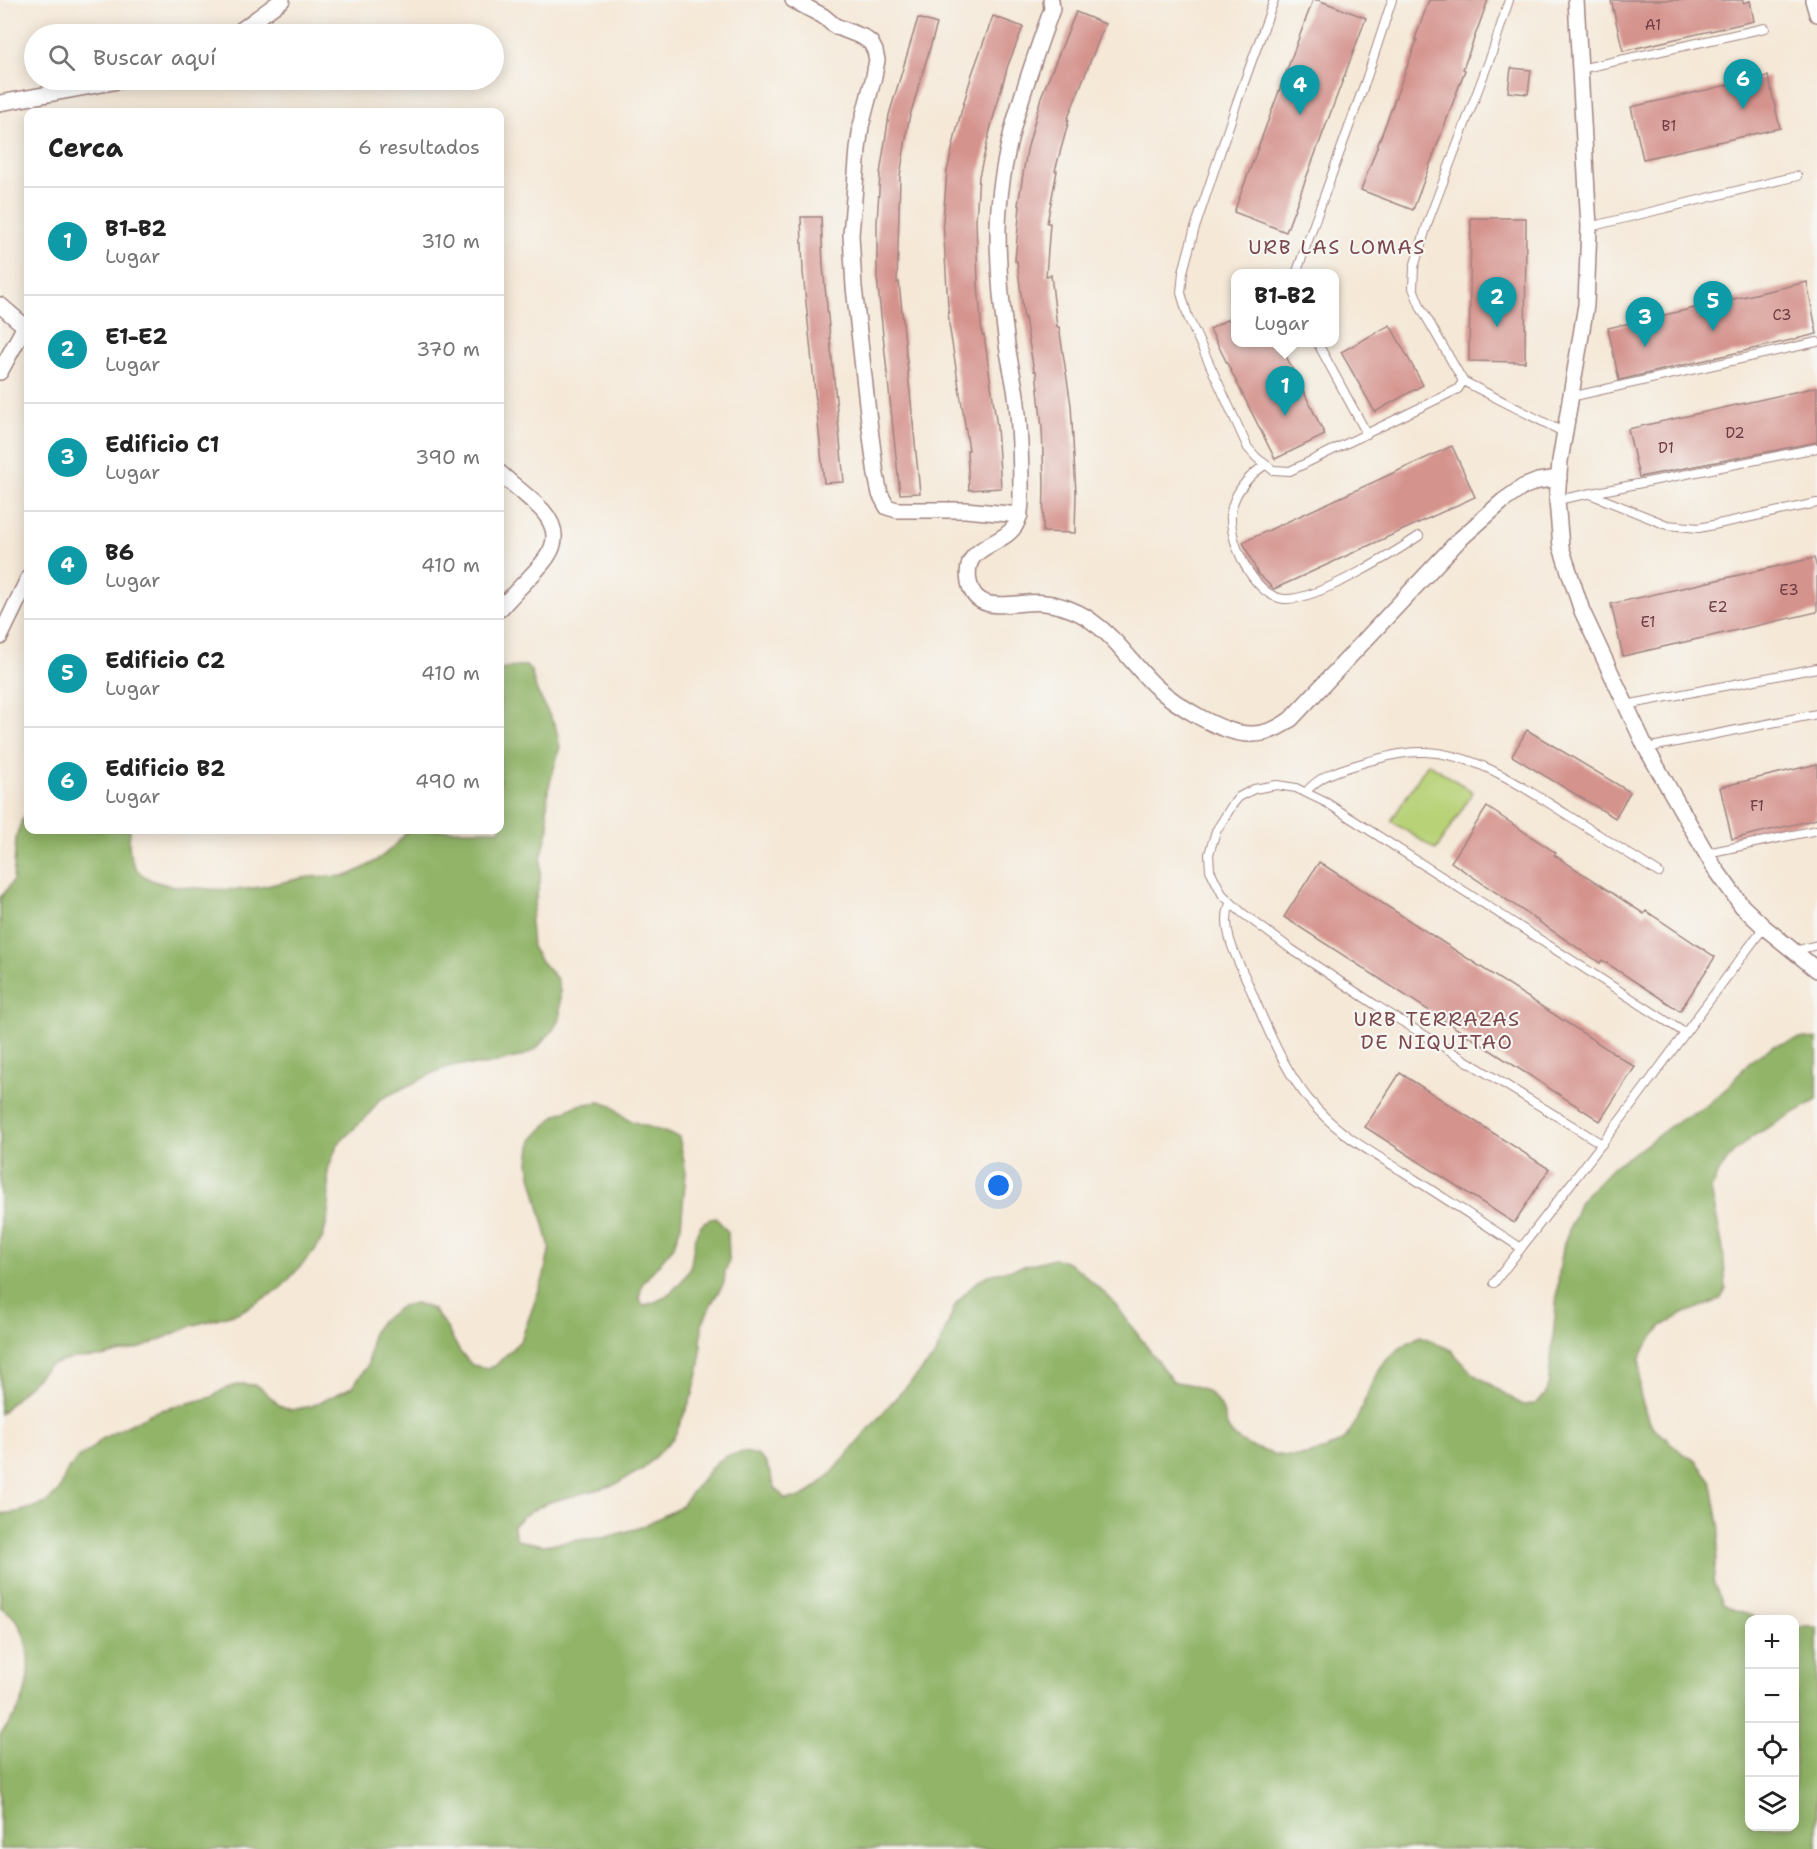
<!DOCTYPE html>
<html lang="es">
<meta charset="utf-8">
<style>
:root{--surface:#fff;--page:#f6f6f6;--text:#222;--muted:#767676;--line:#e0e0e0;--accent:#db2777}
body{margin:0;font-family:"Shantell Sans",sans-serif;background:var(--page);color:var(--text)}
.controls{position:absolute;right:18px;bottom:18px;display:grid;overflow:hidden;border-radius:12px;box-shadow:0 3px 15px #0003}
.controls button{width:54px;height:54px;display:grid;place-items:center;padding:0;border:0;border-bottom:2px solid var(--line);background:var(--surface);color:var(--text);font:30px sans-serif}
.you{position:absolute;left:999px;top:1186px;width:21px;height:21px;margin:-15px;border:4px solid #fff;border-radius:50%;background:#1a73e8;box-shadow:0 0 0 9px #1a73e833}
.badge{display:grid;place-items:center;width:39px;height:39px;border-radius:50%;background:var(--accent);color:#fff;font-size:20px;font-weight:700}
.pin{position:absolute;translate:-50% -50px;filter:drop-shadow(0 2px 3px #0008)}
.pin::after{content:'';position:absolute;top:32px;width:21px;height:18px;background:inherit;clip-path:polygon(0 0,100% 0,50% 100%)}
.popup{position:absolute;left:1231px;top:269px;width:108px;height:78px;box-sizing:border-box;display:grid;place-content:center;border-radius:12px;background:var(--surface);filter:drop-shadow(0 2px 4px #0005);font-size:20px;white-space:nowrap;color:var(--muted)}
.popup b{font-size:22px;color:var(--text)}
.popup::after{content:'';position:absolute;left:50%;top:100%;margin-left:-12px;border:12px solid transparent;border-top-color:var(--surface)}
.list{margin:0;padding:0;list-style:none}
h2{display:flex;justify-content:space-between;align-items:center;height:78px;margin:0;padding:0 24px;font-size:26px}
h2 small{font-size:20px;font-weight:400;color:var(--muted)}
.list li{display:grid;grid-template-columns:39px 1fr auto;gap:18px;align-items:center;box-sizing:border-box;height:108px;padding:0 24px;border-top:2px solid var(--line)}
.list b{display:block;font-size:22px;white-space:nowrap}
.list p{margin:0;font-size:20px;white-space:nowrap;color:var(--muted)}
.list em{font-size:20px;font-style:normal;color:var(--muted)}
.icon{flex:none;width:33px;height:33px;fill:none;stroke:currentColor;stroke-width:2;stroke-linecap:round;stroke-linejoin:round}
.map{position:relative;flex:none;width:1817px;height:1849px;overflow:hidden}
.search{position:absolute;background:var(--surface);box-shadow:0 3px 15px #0003;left:24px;top:24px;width:480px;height:66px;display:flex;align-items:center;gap:15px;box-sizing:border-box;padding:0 21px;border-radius:33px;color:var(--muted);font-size:22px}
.panel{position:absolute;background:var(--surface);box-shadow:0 3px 15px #0003;left:24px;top:108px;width:480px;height:726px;border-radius:12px}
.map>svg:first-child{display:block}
</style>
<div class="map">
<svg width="1817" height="1849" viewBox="0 0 1817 1849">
<rect width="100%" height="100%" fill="#f6f6f2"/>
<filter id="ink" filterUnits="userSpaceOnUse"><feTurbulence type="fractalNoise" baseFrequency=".0167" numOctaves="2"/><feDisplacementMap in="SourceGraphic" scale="12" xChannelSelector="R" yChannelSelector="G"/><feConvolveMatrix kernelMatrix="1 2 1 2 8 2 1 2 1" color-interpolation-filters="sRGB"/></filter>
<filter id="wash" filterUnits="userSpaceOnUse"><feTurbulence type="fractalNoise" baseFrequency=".008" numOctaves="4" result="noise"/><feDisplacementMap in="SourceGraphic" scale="24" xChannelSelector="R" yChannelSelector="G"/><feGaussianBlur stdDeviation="1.35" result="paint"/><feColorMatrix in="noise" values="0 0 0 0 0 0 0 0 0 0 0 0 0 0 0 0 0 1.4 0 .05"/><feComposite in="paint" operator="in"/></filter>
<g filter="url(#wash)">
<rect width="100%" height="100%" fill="#f5e8d7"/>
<!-- green -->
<polygon fill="#b7d277" stroke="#807851" stroke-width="1.5" points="1428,763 1473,792 1436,850 1391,821"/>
<!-- forest -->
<g fill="#91b468" stroke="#6e6a4a" stroke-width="1.5">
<path d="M517,666H526L531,671L536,689L556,728L560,747L548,790L547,811L549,827L541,858L540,882L530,923L532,947L540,960L557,979L560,991V1017L553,1030L535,1050L523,1056L485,1065H456L442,1069L379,1100L370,1113L337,1145L328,1170L329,1213L323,1237L315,1250L280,1289L240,1312L191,1326L141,1348L101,1357L74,1358L48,1366L0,1414V898L13,881L16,837L22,820L28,814V830H130C123,881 156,885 196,888C218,890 239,891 261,887C277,884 293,879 310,877C324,875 338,879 351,874C375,864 393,850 408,830H500V670Z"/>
<path d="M1804,1038L1817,1039V1100L1753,1136L1732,1154L1716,1176L1711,1190L1723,1249L1726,1289L1720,1300L1685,1313L1662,1326L1646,1346L1640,1359V1394L1649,1423L1682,1453L1696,1461L1711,1480L1720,1530L1713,1582L1723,1604L1736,1611L1762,1619L1750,1620V1826H1794L1795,1627H1817V1849H0V1735C8,1725 16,1716 21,1704C33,1674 33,1623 0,1607V1514L18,1512L46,1503L58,1492L68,1469L79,1457L89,1451L103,1438L154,1412L212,1397L224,1389L241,1384L255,1385L261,1388L279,1405L291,1410L312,1406L346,1390L353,1386L368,1365L372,1333L381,1321L402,1306L416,1303L432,1309L445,1325L460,1352L472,1365L487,1368L495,1366L521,1340L543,1279L550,1248L531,1175L529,1162L532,1140L556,1115L578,1105L600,1102L612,1106L628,1120L679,1137L686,1172L681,1226L673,1247L642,1284L639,1299L643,1305C662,1304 686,1282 691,1264C695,1247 692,1220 716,1218L728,1232L729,1261L725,1271L724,1283L711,1304L702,1325L700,1365L693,1394L674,1437L643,1469L614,1485L546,1503L523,1516L513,1526L517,1540L543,1545L586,1539L603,1538L639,1528L679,1508L716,1462L727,1456L744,1452L757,1455L766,1463L775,1487L785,1499L798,1498L810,1492L831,1474L892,1402L935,1356L956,1304L974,1284L986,1276L1054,1258L1068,1263L1079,1270L1112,1300L1173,1382C1191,1383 1210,1389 1220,1405C1225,1413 1224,1424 1230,1431C1239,1445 1259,1449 1274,1454C1291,1458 1307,1457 1323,1450C1329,1447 1339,1444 1343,1440C1362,1421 1366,1385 1384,1363C1394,1352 1407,1342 1421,1336L1451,1350L1471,1372L1522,1405L1535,1404L1545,1395L1549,1382L1559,1272L1564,1243L1580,1201L1615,1165L1640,1149L1676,1122L1705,1107L1728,1087L1749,1062L1773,1046Z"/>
</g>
<g id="blocks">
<!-- building -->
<g fill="#d5938d">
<polygon points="1313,0 1318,0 1366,18 1286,232 1234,212"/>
<polygon points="1429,0 1488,0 1463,69 1465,70 1413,210 1361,190 1417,40 1415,39"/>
<polygon points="1611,0 1743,0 1743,3 1750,1 1754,21 1623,51"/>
<polygon points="1076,12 1105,24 1067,120 1069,120 1055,171 1057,171 1047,223 1050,223 1046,276 1051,275 1057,327 1059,327 1071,405 1076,493 1075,533 1043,532 1044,482 1042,428 1036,371 1034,371 1025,318 1024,319 1017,261 1015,261 1020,206 1018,205 1027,150 1041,97"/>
<polygon points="993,16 1023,27 1008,65 992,122 979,176 976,220 978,284 982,335 984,335 997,427 1001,488 969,490 967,450 969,450 949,324 943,220 947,171 960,116 972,74"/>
<polygon points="918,18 937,24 909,119 900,176 897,283 899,282 920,493 900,494 877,278 877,223 880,174 889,115"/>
<polygon points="1511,68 1531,70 1528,94 1508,92"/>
<polygon points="1768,76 1780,128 1643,159 1631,107"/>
<polygon points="801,217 821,217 823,266 844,482 824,483 803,272"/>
<polygon points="1471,218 1526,218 1525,362 1469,361"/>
<polygon points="1807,282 1817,334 1619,380 1608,328"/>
<polygon points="1228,319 1236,334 1236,342 1279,342 1325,435 1275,459 1210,329"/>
<polygon points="1390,325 1423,385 1375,412 1341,352"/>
<polygon points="1817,387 1817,442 1639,477 1628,429"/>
<polygon points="1452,446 1475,497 1274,589 1258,574 1243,542"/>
<polygon points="1814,558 1817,568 1817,612 1623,656 1611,604"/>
<polygon points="1527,730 1630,792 1615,818 1512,756"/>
<polygon points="1817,764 1817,819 1732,839 1720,787"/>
<polygon points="1487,807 1556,853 1554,855 1644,914 1646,911 1715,957 1680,1011 1602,960 1600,963 1451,862"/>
<polygon points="1319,862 1635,1067 1600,1121 1284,917"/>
<polygon points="1400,1073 1549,1169 1514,1223 1365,1127"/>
</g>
</g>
</g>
<g filter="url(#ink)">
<use href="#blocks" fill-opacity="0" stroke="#a08481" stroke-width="1.5"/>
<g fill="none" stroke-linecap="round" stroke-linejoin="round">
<!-- service casing -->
<g stroke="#a08481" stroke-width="10">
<g id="service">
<polyline points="1274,0 1237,102 1194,231 1183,272 1181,293 1188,317 1248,448 1257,458 1273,470 1290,471 1452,392 1458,389 1463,381"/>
<polyline points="1509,0 1492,53 1429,219 1414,267 1413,288 1421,308 1463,381 1565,433"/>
<polyline points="1580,69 1765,28"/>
<polyline points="1589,227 1797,176"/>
<polyline points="1296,274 1367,77 1392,0"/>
<polyline points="1317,342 1367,434"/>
<polyline points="1570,397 1817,342"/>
<path d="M1265,465C1250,475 1237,489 1232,507C1225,535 1252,596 1284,599C1316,601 1391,555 1419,536"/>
<polyline points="1590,494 1667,525 1699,528 1817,503"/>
<polyline points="1557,500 1817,448"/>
<polyline points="1626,705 1817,668"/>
<polyline points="1646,748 1817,714"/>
<path d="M1306,792C1322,773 1343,769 1366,762C1385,757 1404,751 1425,752C1477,754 1523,787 1566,814C1597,834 1628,853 1659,873"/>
<polyline points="1707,853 1817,830"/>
<path d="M1230,904C1220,928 1237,959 1247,981C1266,1025 1284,1074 1317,1109C1341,1135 1372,1153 1402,1171C1442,1197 1482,1222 1521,1248"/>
<polyline points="1794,951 1817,945"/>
<polyline points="1602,1144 1377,1006 1291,949 1241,912 1222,894 1210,870 1209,854 1216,831 1233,804 1239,797 1254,789 1277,785 1296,788 1327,803 1685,1033"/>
<polyline points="1494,1283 1631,1106 1764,927"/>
</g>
</g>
<!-- minor casing -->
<g stroke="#a08481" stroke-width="18">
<g id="minor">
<polyline points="793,0 823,16 835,26 863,37 871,43 875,51 877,60 874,76 861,126 858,149 851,235 854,287 868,413 876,475 880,494 887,507 897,510 965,510 1020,515"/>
<path d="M1051,0L1052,9L1048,20C1024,88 999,156 998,229C998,265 1001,302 1006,337C1008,356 1013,375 1016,395C1020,427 1021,460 1021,493C1021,504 1021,516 1015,526C1000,548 962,544 969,582C976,619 1020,599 1045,603C1062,605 1081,612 1094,623C1118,640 1134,666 1155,686C1176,705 1222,734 1250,734C1265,735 1279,728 1291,719L1458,541L1503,501L1523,487L1538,481L1559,478"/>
<polyline points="1576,0 1589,227 1586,305 1560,461 1557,500 1561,547 1582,611 1646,748 1714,867 1742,906 1764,927 1817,970"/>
<polyline points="1813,0 1817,14"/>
<polyline points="236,34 282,0"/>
<polyline points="0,103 124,80"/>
<polyline points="0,305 28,329"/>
<polyline points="0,372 25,326"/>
<path d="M500,473C513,485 529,497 542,510C567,538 549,557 529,578C519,588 509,599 500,609"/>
<polyline points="0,637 28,579"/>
</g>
</g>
<!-- service -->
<use href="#service" stroke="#fff" stroke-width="8"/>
<!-- minor -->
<use href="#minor" stroke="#fff" stroke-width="15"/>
</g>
</g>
<g text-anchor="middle" stroke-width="4.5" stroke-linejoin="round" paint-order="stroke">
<!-- number labels -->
<g font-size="15" fill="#6d3c44">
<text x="1653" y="30">A1</text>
<text x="1669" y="131">B1</text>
<text x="1782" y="320">C3</text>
<text x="1735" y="438">D2</text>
<text x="1666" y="453">D1</text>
<text x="1789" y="595">E3</text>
<text x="1718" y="612">E2</text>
<text x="1648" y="627">E1</text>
<text x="1757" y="811">F1</text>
</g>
<!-- neighbourhood labels -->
<g font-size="20" letter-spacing="1.5" fill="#7b484d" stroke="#f6f6f2">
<text x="1337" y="254">URB LAS LOMAS</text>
<text x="1437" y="1026">URB TERRAZAS<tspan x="1437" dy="23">DE NIQUITAO</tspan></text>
</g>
</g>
</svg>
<div class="controls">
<button>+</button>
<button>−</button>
<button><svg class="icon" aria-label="locate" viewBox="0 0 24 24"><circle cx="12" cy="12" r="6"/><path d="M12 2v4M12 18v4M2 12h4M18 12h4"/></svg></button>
<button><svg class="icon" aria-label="layers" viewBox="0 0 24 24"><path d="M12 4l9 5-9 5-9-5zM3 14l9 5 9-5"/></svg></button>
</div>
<div class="you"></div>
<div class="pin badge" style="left:1285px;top:416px;background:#0f9aa8">1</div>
<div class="popup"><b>B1-B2</b>Lugar</div>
<div class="pin badge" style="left:1497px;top:327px;background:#0f9aa8">2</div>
<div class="pin badge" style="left:1645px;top:347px;background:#0f9aa8">3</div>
<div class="pin badge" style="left:1300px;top:115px;background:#0f9aa8">4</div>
<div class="pin badge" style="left:1713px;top:331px;background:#0f9aa8">5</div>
<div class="pin badge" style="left:1743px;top:109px;background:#0f9aa8">6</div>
<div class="search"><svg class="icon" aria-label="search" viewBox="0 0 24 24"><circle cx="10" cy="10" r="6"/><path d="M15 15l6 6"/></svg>Buscar aquí</div>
<section class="panel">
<h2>Cerca<small>6 resultados</small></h2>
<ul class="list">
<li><span class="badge" style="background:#0f9aa8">1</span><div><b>B1-B2</b><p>Lugar</p></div><em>310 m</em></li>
<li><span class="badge" style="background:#0f9aa8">2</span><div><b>E1-E2</b><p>Lugar</p></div><em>370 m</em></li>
<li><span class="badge" style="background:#0f9aa8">3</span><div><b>Edificio C1</b><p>Lugar</p></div><em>390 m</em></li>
<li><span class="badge" style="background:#0f9aa8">4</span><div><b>B6</b><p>Lugar</p></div><em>410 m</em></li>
<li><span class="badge" style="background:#0f9aa8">5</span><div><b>Edificio C2</b><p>Lugar</p></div><em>410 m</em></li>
<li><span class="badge" style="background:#0f9aa8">6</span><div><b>Edificio B2</b><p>Lugar</p></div><em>490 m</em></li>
</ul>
</section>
</div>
